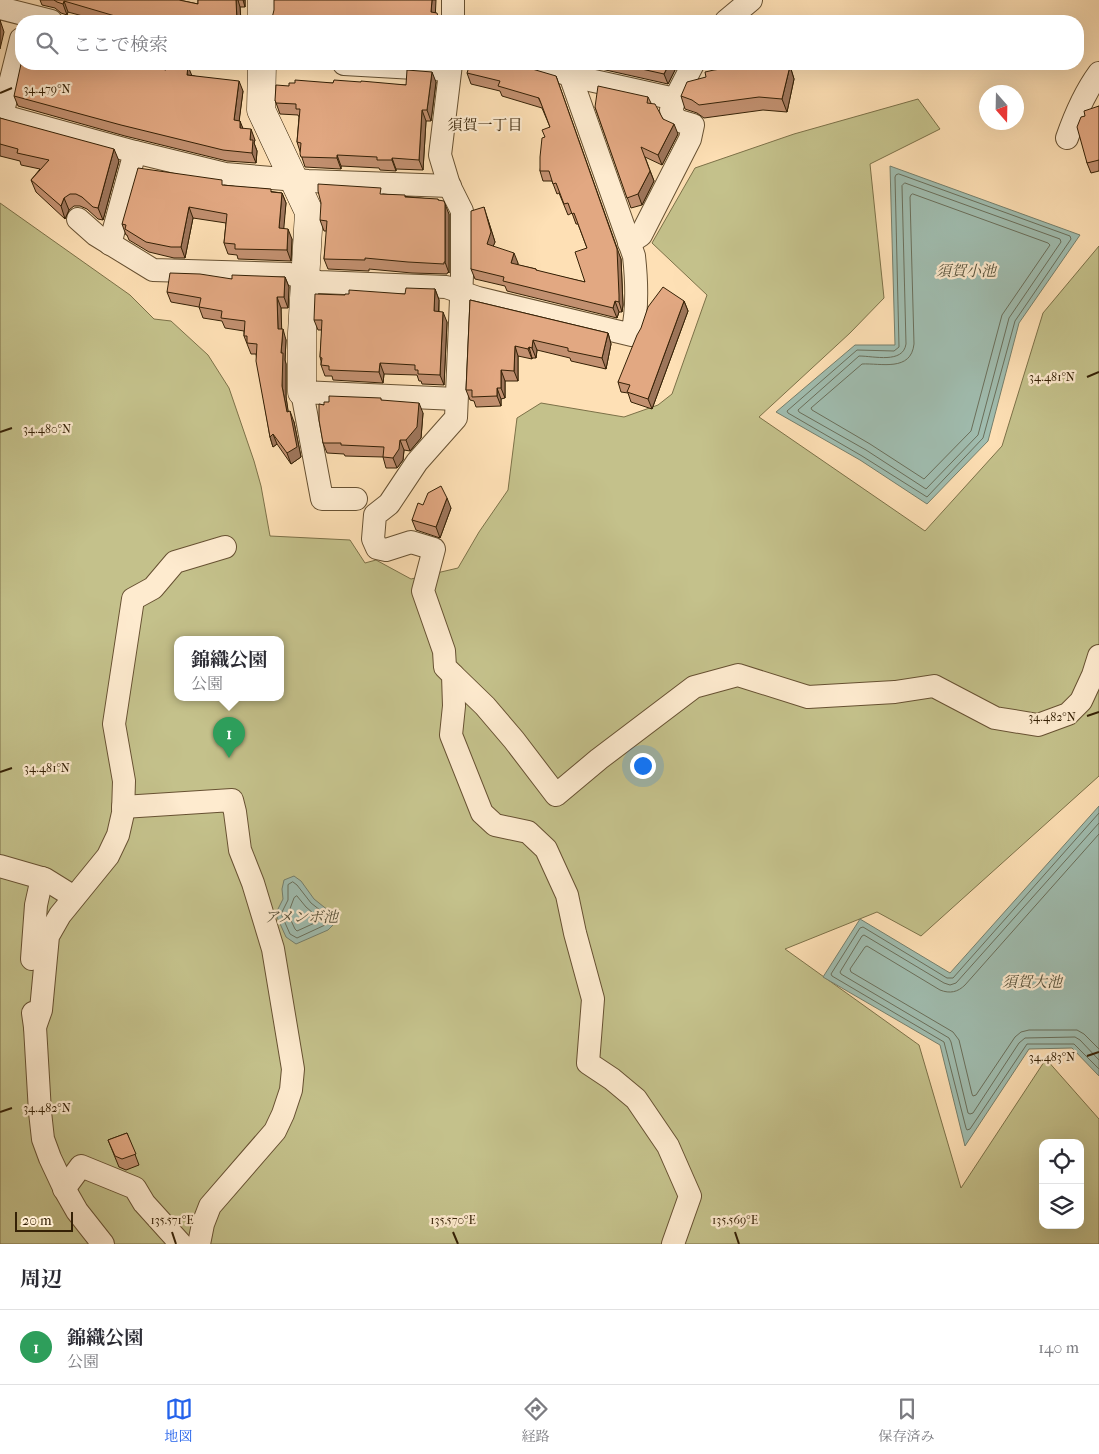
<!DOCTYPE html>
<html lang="ja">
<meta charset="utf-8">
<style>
:root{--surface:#fff;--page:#f7f7f7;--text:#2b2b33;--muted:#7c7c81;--line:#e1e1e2;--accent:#2563eb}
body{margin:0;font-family:"IM FELL French Canon","Noto Serif JP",serif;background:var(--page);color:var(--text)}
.controls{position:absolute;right:15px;bottom:15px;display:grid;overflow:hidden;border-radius:10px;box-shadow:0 5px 20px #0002}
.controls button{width:45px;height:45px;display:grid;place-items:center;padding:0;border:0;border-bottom:1px solid var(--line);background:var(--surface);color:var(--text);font:25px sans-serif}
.compass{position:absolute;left:979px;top:85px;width:45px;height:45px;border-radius:50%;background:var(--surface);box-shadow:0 5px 20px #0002;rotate:160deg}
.scale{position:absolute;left:15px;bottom:12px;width:58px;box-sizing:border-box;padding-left:5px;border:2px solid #352106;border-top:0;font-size:14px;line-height:18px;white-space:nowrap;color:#352106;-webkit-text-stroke:4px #feebcf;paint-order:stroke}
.you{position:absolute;left:642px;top:765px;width:18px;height:18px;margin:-12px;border:4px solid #fff;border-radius:50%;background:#1a73e8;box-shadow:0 0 0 8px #1a73e833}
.badge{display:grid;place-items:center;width:32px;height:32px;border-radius:50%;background:var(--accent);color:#fff;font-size:16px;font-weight:700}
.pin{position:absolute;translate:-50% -41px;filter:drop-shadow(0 1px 2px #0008)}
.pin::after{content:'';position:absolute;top:26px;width:18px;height:15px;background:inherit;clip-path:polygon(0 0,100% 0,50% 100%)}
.popup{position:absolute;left:174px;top:636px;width:110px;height:65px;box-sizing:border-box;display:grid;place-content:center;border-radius:10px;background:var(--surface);filter:drop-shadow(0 1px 4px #0005);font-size:16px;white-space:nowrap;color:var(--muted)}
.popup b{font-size:19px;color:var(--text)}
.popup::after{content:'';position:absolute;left:50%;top:100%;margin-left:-10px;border:10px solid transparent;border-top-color:var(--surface)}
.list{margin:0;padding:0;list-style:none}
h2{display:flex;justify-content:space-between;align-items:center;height:65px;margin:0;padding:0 20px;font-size:21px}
h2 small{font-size:16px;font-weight:400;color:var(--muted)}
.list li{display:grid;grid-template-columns:32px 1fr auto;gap:15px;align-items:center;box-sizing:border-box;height:75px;padding:0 20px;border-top:1px solid var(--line)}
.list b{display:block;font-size:19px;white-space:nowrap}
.list p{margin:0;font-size:16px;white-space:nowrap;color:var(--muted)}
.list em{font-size:16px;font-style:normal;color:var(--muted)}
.icon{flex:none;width:28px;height:28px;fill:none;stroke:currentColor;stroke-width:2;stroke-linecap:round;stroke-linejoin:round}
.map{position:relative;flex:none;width:1099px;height:1244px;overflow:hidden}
.search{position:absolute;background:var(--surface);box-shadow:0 5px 20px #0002;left:15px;right:15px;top:15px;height:55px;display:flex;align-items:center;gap:12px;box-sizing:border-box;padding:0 18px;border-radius:20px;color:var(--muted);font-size:19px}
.sheet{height:140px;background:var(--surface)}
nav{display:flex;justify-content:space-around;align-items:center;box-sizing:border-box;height:70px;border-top:1px solid var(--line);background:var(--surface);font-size:14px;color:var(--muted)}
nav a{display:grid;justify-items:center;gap:2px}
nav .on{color:var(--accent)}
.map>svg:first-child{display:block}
</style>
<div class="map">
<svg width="1099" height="1244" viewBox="0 0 1099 1244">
<rect width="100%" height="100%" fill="#fee0b5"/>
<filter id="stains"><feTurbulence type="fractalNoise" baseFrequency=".004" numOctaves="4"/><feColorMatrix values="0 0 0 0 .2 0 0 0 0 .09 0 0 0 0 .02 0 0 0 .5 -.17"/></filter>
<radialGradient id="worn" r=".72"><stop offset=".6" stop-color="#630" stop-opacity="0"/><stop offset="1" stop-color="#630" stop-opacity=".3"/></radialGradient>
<!-- green -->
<path fill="#c4c18b" stroke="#7c7148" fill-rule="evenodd" d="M918,99L940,129L870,164L884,298L850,333L759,417L925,531L1002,446L1043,313L1099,246V776L921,936L877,912L785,949L919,1045L961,1188L1046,1059L1099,1119V1244H0V203L130,295L154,319L171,321L208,355L229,388L254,461L261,486L270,536L350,540L365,563L376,560L411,579L458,568L479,532L508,490L517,418L541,403L624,417L658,405L672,394L707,295L652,243L695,168L794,134ZM178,639H280V697H178ZM1043,1143H1080V1225H1043Z"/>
<!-- water -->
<g fill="#a0bdb0" stroke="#757f6c">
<polygon points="890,166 1080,235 1019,323 988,441 927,504 860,460 776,412 855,345 895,345"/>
<polygon points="1099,806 1099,1076 1072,1048 1029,1049 965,1146 940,1045 823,977 860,919 950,973"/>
<polygon points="294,876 301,881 314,899 329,911 335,923 328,930 296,944 286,937 277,917 277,911 283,899 282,889 284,880"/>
</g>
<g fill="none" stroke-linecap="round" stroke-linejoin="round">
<!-- shore -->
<g stroke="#6a6f5b" stroke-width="1">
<polygon points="899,174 1070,236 1071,239 1015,321 983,438 927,497 862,456 788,413 787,411 857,350 894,351 899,347 895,177 896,175"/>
<path d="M905,183L1060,239L1061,242L1009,318L978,435L926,489L866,450L799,412L798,410L859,356C874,356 903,364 906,344L902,186Z"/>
<path d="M913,194L1048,243L1050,245L1002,315L971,431L924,479L870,444L812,410L811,408L862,364C881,363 911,372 914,344L910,197L911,195Z"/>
<polyline points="1099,813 953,978 947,978 863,927 860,928 831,974 832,976 944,1042 966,1128 967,1130 970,1129 1027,1044 1074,1044 1099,1069"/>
<polyline points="1099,823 956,983 950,985 944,983 864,935 862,936 840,972 841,974 949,1038 951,1042 968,1113 970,1114 973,1113 1019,1043 1025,1038 1075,1037 1080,1040 1099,1060"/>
<path d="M1099,834L965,985C958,992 950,994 940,990L867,946L865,947L850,969L851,972L953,1032L959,1040L972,1094L973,1096L976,1095L1015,1037L1021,1032L1029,1030H1077L1084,1034L1099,1049"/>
<polygon points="293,882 297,885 311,903 325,914 328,921 325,925 297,938 290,934 282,916 282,912 288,900 288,885"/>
<polygon points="297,896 306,907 320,919 319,921 297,931 295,929 288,914 294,898"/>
</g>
<!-- street casing -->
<g stroke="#675132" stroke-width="24">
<g id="street">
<polyline points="0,8 51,21"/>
<polyline points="453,21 453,0"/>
<polyline points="726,21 751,0"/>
<polyline points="344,64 450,70"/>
<polyline points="451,64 440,155 449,185 462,211 462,275 456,418 417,462 389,504 375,515 373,539 377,548 386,550 411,542 434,549 423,591 444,651 445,667 453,675 454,706 451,735 482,813 495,825 528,832 546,849 567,895 575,933 593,999 588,1063 612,1079 636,1099 668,1146 690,1196 673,1244"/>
<polyline points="530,64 585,79 675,99"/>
<polyline points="0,115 135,152 225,174 308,181 450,186"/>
<polyline points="2,115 21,39"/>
<path d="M1067,138C1075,115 1085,92 1099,73"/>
<path d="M78,219L96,235L153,270L290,274L319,282L446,287L478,298L632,335C638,309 637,283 634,256L570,75"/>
<polyline points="629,243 641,235 690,139 693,125 676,120 671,110 675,99 693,64"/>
<polyline points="110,244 135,152"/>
<polyline points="356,499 322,499 302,392 456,399"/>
<polyline points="453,675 485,706 514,740 556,795 599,759 694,687 738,675 808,697 895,692 934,686 995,718 1038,725 1068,714 1081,701 1093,675 1099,656"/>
<polyline points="123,807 232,800 235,812 240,850 253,883 273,949 293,1069 291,1090 283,1114 275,1131 210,1206 203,1224 199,1244"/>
<polyline points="0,866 45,879 74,897"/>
<polyline points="32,959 36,905 42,878"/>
<polyline points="33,1013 35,1027 40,1112 43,1139 50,1158 65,1190 77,1211 103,1244"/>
<polyline points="35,1027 41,1010 48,936 60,915 108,856 118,835 123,813 124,781 114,724 133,599 153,588 175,562 225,547"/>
<polyline points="64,1189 81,1166 135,1188 144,1203 181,1244"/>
</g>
</g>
<!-- secondary casing -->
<g stroke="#352106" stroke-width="29">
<g id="secondary">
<polyline points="262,0 262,21"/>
<polyline points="262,64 261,110 309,212 302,333 302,392"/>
</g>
</g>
<!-- street -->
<use href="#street" stroke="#feebcf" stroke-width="22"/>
<!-- secondary -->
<use href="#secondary" stroke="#feebcf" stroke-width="28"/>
</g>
<!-- wall -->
<g fill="#c29070" stroke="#352106">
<polygon points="40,0 179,0 198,4 198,0 245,0 245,7 240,7 241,21 101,21 68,12 67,15 61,13 55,8 42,5"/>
<polygon points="579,64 678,64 668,84"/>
<polygon points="522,66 621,259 623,305 622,312 619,312 617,318 507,291 505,286 475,279 471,269 487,217 495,242 493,246 518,263 518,265 536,269 536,271 585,282 587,248 578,224 576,224 572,213 568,215 559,193 557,194 552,181 543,181 540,171 545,137 550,127 542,108 502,96 500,91 471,84 467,73"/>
<polygon points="790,66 794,79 787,112 763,110 704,118 697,113 685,109 681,96"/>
<polygon points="166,70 191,75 243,91 239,120 243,129 255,140 254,143 257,151 256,163 227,161 125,136 18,106 14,96"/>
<polygon points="436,82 431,121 426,121 423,170 396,169 396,171 380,170 379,168 341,166 341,169 305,167 297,142 299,117 298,115 280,114 275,100 289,86 333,83 406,85"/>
<polygon points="648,97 651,103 663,119 678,134 662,165 645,157 654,181 642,205 631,208 595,107"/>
<polygon points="1099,106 1099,171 1091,173 1087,163 1085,116"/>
<polygon points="0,118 119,161 103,220 98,219 87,209 80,206 74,206 69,210 65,219 36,192 31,180 40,169 21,165 20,161 0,156"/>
<polygon points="224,185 282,193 286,203 283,228 292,239 291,261 238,259 237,255 228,254 224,243 226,223 193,218 185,258 174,258 149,252 129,240 127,235 126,235 122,224"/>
<polygon points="383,194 439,200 449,214 449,273 448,272 447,274 412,273 369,269 369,271 328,269 324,259 327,231 324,231 320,220"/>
<polygon points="285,277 289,287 288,308 281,308 281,329 286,340 285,360 286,364 286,397 288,412 294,422 301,457 291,464 277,444 273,447 270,437 256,354 251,354 244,336 244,331 225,328 222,321 203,318 199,307 171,302 167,292 232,279"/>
<polygon points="435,289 439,300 439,311 447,322 444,385 422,384 421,381 419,381 417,375 384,374 383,383 333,380 332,376 325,376 321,365 321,361 320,357 322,330 318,330 314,320 345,295 405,294"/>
<polygon points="470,300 608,333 611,344 606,369 571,361 570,358 537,350 536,358 532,358 532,359 518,356 518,381 505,381 505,398 501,399 501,406 476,407 474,401 470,400 466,390"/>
<polygon points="684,301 688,311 652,409 631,402 628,393 621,392 618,382"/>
<polygon points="381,400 423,413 421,438 410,451 404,450 403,460 397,468 386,468 383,457 345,456 344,454 327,453 323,443 324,405"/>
<polygon points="423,505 451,508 440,538 416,530 412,520"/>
<polygon points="127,1133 139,1165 126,1170 119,1167 108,1140"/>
</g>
<!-- shaded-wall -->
<g fill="#9e765b" stroke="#352106">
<polygon points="236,0 238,0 240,7 241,21 237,21"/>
<polygon points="243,0 245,0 245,7"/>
<polygon points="432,0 436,0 435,21 431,12"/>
<polygon points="64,1 68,12 67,15 63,4"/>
<polygon points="0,20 4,32 0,49"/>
<polygon points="669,64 678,64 668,84 664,74"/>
<polygon points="188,66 192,76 187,75"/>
<polygon points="790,66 794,79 787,112 782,99"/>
<polygon points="432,72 436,82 431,121 427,110"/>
<polygon points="556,76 621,259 623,305 622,312 619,302"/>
<polygon points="239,81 243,91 238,130 234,120"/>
<polygon points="422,110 426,121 423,170 419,160"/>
<polygon points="240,121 244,131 240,128"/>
<polygon points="674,124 678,134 662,165 658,155"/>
<polygon points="251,129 255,140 254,143 257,151 256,163 252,153 250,140"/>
<polygon points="114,149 119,161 103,220 98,208"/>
<polygon points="337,155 341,166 341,169 337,158"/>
<polygon points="392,158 396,169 396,171 392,160"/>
<polygon points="650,171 654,181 642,205 638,194"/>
<polygon points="282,193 286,203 283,238 279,228"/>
<polygon points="64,198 69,210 65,219 61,206"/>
<polygon points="445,204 449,214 449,273 445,262"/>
<polygon points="189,207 193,218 185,258 181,247"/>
<polygon points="484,207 495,242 490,254 487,244"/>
<polygon points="288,229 292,239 291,261 287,250"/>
<polygon points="514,253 518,263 515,273 511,263"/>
<polygon points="285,277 289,287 288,308 284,297"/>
<polygon points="435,289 439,300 438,322 434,311"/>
<polygon points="277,297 281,308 282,339 278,329"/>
<polygon points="615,301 619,312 617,318 613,308"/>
<polygon points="684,301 688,311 652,409 648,399"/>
<polygon points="443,312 447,322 444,385 440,375"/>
<polygon points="283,329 286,340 285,360 286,364 286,397 290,423 287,412 282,386 281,353"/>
<polygon points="608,333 611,344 606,369 602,358"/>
<polygon points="533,340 537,350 536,358 532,348"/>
<polygon points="515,346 518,356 518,381 514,371"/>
<polygon points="529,347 532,358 532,359 528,349"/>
<polygon points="380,363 384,374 383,383 379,372"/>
<polygon points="501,370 505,381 505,398 501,388"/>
<polygon points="497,388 501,399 501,406 497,396"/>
<polygon points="419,403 423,413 421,438 410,451 406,440"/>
<polygon points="290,411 294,422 301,457 291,464 287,453"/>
<polygon points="273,434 277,444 273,447 270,437"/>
<polygon points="400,440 404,450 403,460 397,468 393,458"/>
<polygon points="447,498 451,508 440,538 436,527"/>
</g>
<!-- building -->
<g fill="#e2a882" stroke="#352106">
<polygon points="54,0 179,0 198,4 198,0 236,0 237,21 147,21 133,17 132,21 64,1 63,4 57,2"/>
<polygon points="274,0 432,0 431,12 437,13 438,17 438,21 269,21 272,18 274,10"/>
<polygon points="461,16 480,21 456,21"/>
<polygon points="21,64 141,64 166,70 167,64 176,64 188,66 187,75 239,81 234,120 240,121 240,128 251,129 250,140 253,140 252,153 223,150 121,125 14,96"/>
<polygon points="470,64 518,64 522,66 556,76 617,249 619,295 619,302 615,301 613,308 503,281 504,277 471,269 471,211 484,207 491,232 487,244 514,253 511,263 536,269 536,270 585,282 575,252 587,248 574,213 572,214 568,203 564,204 556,183 553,184 549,171 540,171 540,157 542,138 545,137 542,130 550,127 539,98 498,86 500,81 467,73"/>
<polygon points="619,64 669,64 664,74"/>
<polygon points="756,64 779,64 790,66 782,99 759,97 699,105 692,100 681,96 687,82 706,77 705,72 714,70"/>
<polygon points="407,70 432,72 427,110 422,110 419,160 392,158 392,160 377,160 377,157 337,155 337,158 301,157 300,154 301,143 297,142 300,109 296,109 296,104 276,103 275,100 276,85 289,86 289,83 295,83 295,80 333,83 334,80 361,82 361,81 406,85"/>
<polygon points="598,86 648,97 647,103 655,104 663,119 674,124 658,155 641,147 650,171 638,194 627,198 595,107"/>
<polygon points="1099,106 1099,160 1087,163 1077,127 1081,117 1085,116 1084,111"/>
<polygon points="0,118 114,149 98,208 93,207 82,197 76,194 70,194 64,198 61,206 31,180 49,160 17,153 18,149 0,144"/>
<polygon points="138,168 222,180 222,185 271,189 271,192 282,193 279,228 288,229 287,250 235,249 235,244 224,243 227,214 189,207 181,247 171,247 146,242 125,229 126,225 122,224"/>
<polygon points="318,184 381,188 380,194 405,195 405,197 438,199 438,200 444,201 445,204 445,262 444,262 444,264 408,262 365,258 365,260 324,259 327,221 320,220 321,203 318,191"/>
<polygon points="170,273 200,274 232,279 232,275 285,277 284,297 277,297 278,329 283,329 281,353 283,353 282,386 287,412 290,411 297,447 287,453 273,434 270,437 256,361 257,344 247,343 247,336 244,336 245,321 221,318 222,311 199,307 201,298 167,292"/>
<polygon points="663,287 684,301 648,399 627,392 630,385 618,382 637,335 641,328 648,307"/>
<polygon points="406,288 435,289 434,311 443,312 440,375 418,374 418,370 415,370 415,365 380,363 379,372 329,370 329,366 321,365 322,358 320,357 322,320 314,320 315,294 345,295 345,294 349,294 349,290 405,294"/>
<polygon points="470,300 608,333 602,358 568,351 568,348 533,340 532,348 529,347 528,349 515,346 514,371 501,370 501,388 497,388 497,396 472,397 472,390 466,390"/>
<polygon points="329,396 381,398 381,400 419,403 417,427 406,440 400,440 399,449 393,458 383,457 384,447 341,445 341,443 323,443 319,420 319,404 324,405 324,402 329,402"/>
<polygon points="441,486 447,498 436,527 412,520 418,503 423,505 428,493"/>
<polygon points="127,1133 136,1154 122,1159 115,1156 108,1140"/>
</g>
<!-- ticks -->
<path fill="none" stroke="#352106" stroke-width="2" d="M0,93L12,88M1087,377L1099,372M0,432L12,428M1087,716L1099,712M0,772L12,768M1087,1056L1099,1052M0,1112L12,1108M172,1232L176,1244M453,1232L458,1244M735,1232L739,1244"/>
<g text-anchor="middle" stroke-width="4.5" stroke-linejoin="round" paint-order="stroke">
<!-- neighbourhood labels -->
<g font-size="15" fill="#352106" stroke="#feebcf">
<text x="485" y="130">須賀一丁目</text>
</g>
<!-- water labels -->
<g font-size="15" font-style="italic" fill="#555039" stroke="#feebcf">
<text x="966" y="276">須賀小池</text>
<text x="301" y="922">アメンボ池</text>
<text x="1032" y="987">須賀大池</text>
</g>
</g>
<g font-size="12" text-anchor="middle" fill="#352106" stroke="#feebcf" stroke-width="4.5" stroke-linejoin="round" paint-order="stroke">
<text x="47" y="93">34.479°N</text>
<text x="1052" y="381">34.481°N</text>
<text x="47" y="433">34.480°N</text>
<text x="1052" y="721">34.482°N</text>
<text x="47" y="772">34.481°N</text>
<text x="1052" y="1061">34.483°N</text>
<text x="47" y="1112">34.482°N</text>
<text x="172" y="1224">135.571°E</text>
<text x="453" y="1224">135.570°E</text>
<text x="735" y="1224">135.569°E</text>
</g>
<rect width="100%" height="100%" filter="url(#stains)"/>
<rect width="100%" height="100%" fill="url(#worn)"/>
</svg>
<div class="controls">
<button><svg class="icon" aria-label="locate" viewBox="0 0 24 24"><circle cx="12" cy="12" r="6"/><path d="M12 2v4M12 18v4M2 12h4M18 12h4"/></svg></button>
<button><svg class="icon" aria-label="layers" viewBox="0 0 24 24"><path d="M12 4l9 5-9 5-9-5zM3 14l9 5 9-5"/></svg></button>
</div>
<svg class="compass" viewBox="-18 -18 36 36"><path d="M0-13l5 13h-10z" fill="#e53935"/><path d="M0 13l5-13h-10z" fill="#7c7c81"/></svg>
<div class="scale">20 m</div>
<div class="you"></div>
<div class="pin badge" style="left:229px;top:758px;background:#2e9e5b">1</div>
<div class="popup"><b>錦織公園</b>公園</div>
<div class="search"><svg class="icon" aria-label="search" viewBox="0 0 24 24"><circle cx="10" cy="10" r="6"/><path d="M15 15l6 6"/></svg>ここで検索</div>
</div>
<section class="sheet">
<h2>周辺<small></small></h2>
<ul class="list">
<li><span class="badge" style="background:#2e9e5b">1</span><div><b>錦織公園</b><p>公園</p></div><em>140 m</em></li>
</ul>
</section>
<nav>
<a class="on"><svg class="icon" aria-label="map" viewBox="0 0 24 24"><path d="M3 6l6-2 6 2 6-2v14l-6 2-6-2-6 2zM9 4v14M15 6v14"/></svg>地図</a>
<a><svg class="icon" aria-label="directions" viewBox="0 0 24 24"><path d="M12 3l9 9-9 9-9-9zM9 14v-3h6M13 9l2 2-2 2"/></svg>経路</a>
<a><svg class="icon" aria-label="saved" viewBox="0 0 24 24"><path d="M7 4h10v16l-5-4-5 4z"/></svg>保存済み</a>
</nav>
